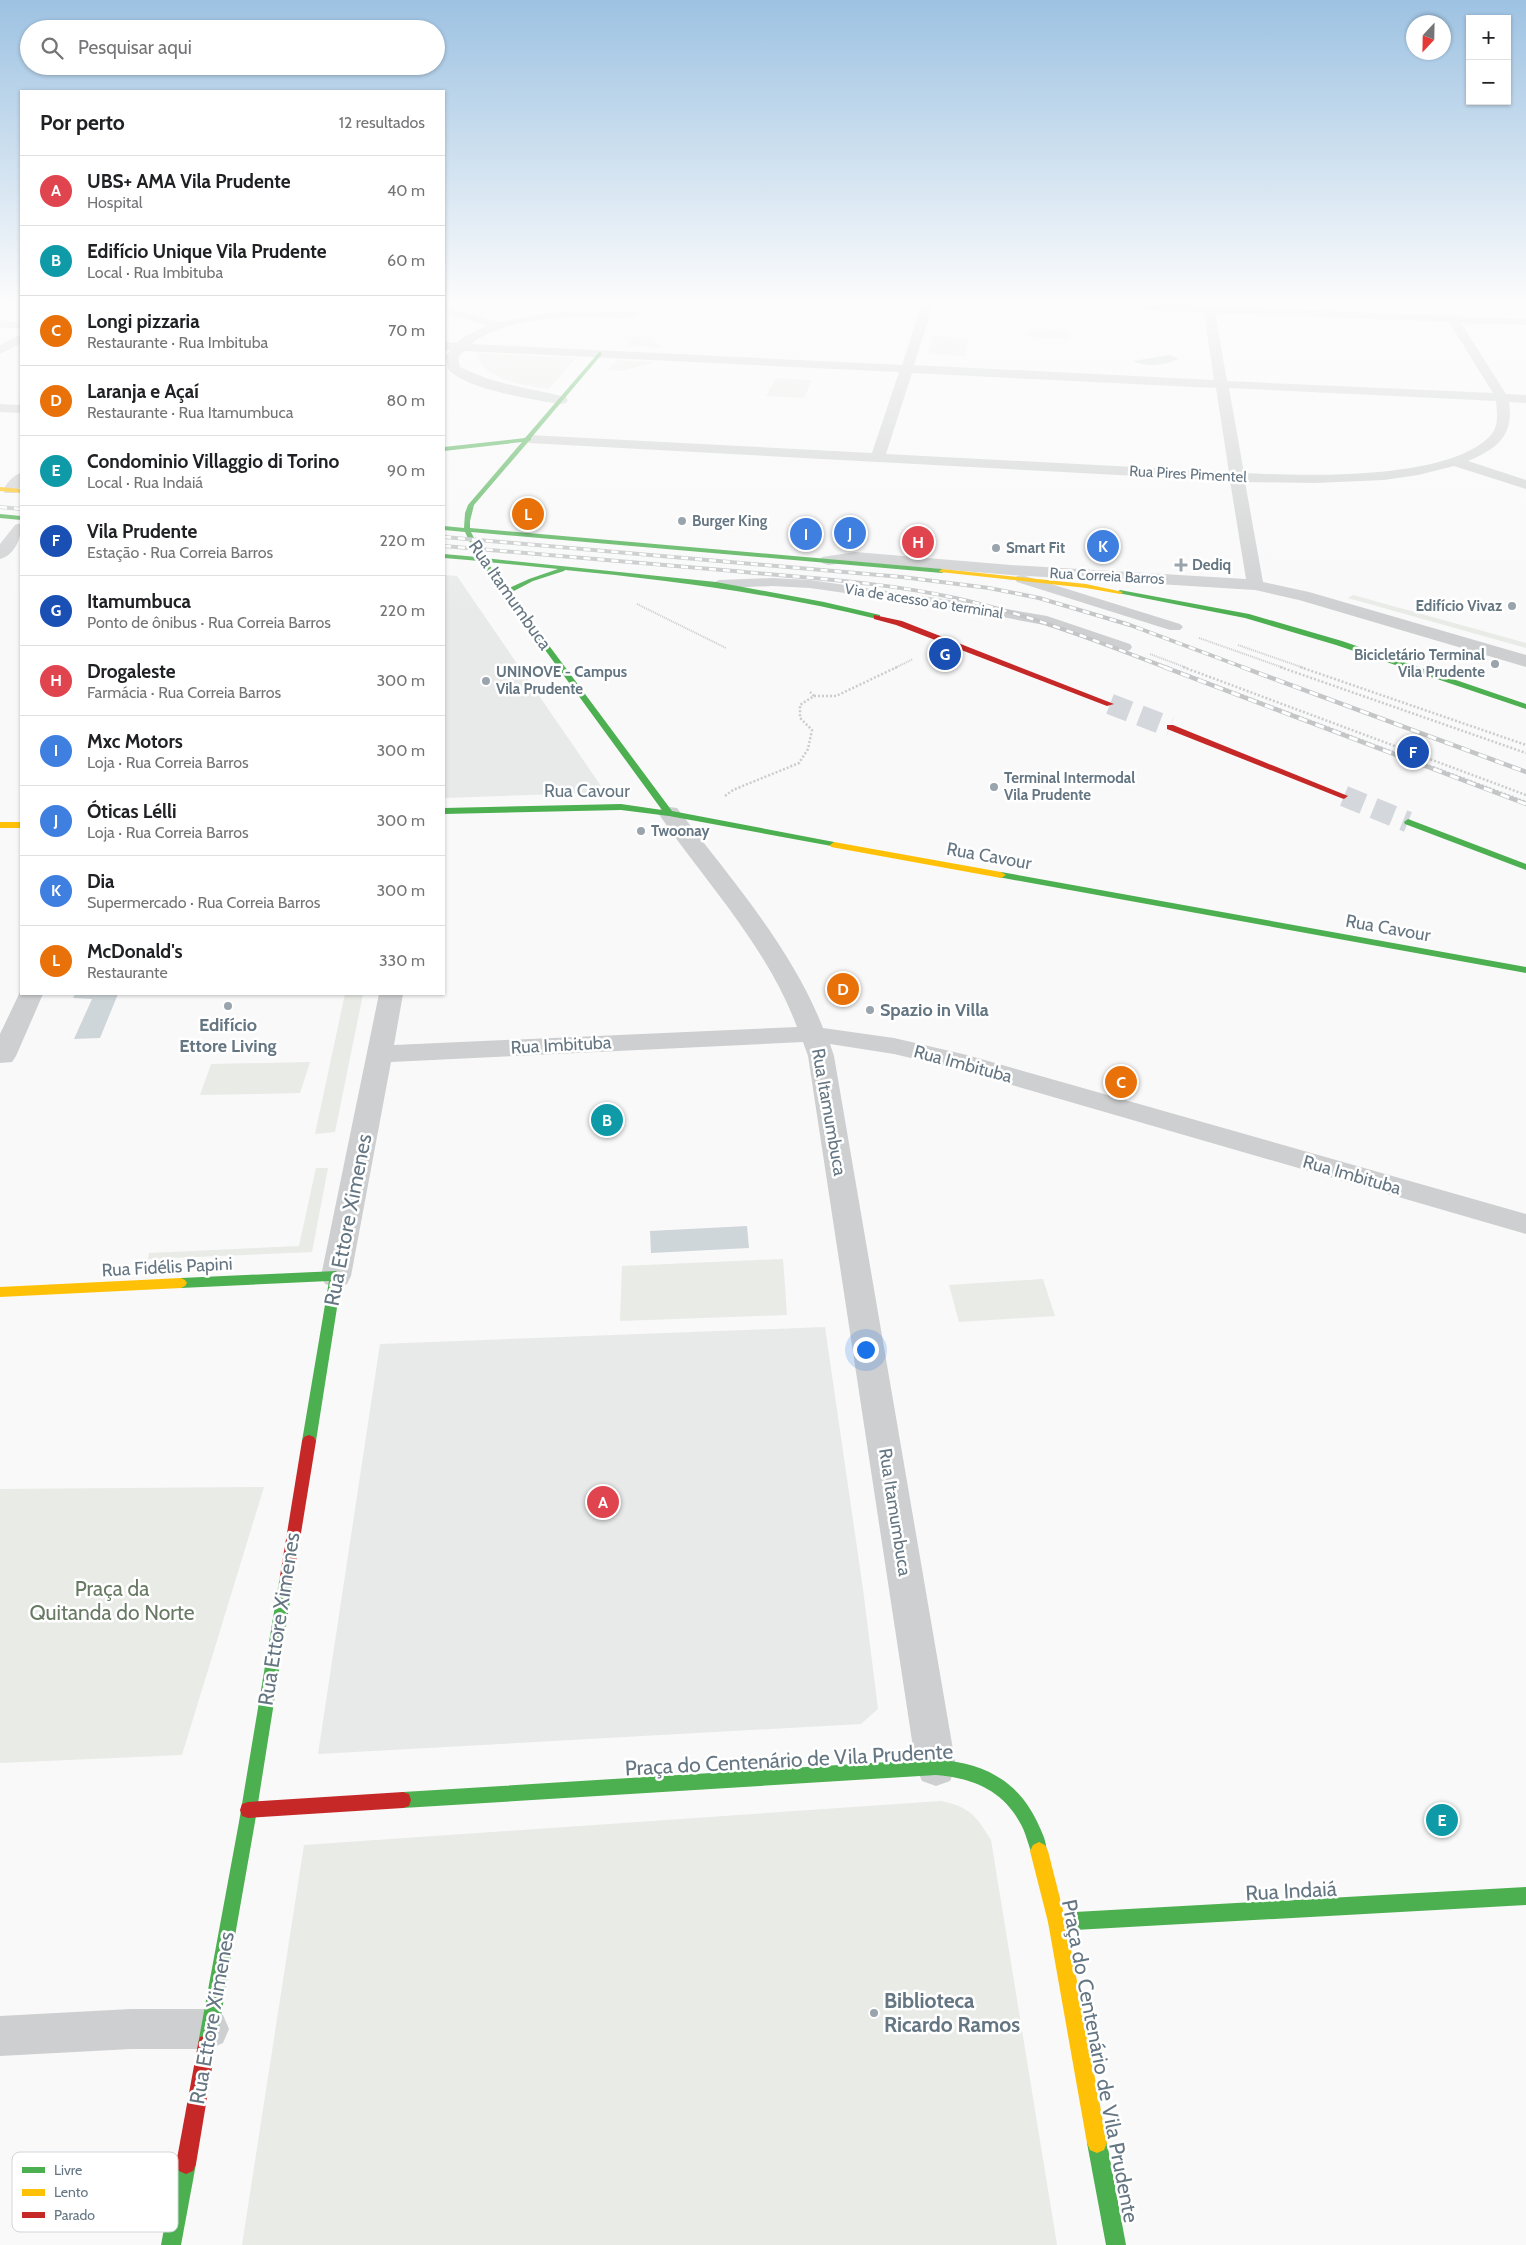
<!DOCTYPE html>
<html lang="pt">
<meta charset="utf-8">
<style>
:root{--surface:#fff;--page:#f6f6f6;--text:#202124;--muted:#757577;--line:#e0e0e0;--accent:#565c61}
body{margin:0;font-family:Cabin,sans-serif;background:var(--page);color:var(--text)}
.controls{position:absolute;right:15px;top:15px;display:grid;overflow:hidden;border-radius:0px;box-shadow:0 1px 4px #0004}
.controls button{width:45px;height:45px;display:grid;place-items:center;padding:0;border:0;border-bottom:1px solid var(--line);background:var(--surface);color:var(--text);font:25px sans-serif}
.compass{position:absolute;left:1406px;top:15px;width:45px;height:45px;border-radius:50%;background:var(--surface);box-shadow:0 1px 4px #0004;rotate:202deg}
.you{position:absolute;left:865px;top:1349px;width:18px;height:18px;margin:-12px;border:4px solid #fff;border-radius:50%;background:#1a73e8;box-shadow:0 0 0 8px #1a73e833}
.badge{display:grid;place-items:center;width:32px;height:32px;border-radius:50%;background:var(--accent);color:#fff;font-size:16px;font-weight:700}
.pin{position:absolute;translate:-50% -50%;border:2px solid #fff;box-shadow:0 1px 5px #0006}
.list{margin:0;padding:0;list-style:none}
h2{display:flex;justify-content:space-between;align-items:center;height:65px;margin:0;padding:0 20px;font-size:21px}
h2 small{font-size:16px;font-weight:400;color:var(--muted)}
.list li{display:grid;grid-template-columns:32px 1fr auto;gap:15px;align-items:center;box-sizing:border-box;height:70px;padding:0 20px;border-top:1px solid var(--line)}
.list b{display:block;font-size:19px;white-space:nowrap}
.list p{margin:0;font-size:16px;white-space:nowrap;color:var(--muted)}
.list em{font-size:16px;font-style:normal;color:var(--muted)}
.icon{flex:none;width:28px;height:28px;fill:none;stroke:currentColor;stroke-width:2;stroke-linecap:round;stroke-linejoin:round}
.map{position:relative;flex:none;width:1526px;height:2245px;overflow:hidden}
.search{position:absolute;background:var(--surface);box-shadow:0 1px 4px #0004;left:20px;top:20px;width:425px;height:55px;display:flex;align-items:center;gap:12px;box-sizing:border-box;padding:0 18px;border-radius:28px;color:var(--muted);font-size:19px}
.panel{position:absolute;background:var(--surface);box-shadow:0 1px 4px #0004;left:20px;top:90px;width:425px;height:905px;border-radius:0px}
.map>svg:first-child{display:block}
</style>
<div class="map">
<svg width="1526" height="2245" viewBox="0 0 1526 2245">
<rect width="100%" height="100%" fill="#f9f9f9"/>
<!-- built -->
<g fill="#e8e9e9">
<polygon points="444,575 457,576 601,786 587,793 444,798"/>
<polygon points="825,1327 863,1589 878,1709 861,1724 318,1754 380,1344"/>
</g>
<!-- green -->
<g fill="#e8ebe6">
<polygon points="1032,329 1068,331 1073,335 1068,339 1029,337 1026,332"/>
<polygon points="636,335 653,340 664,348 627,346"/>
<polygon points="933,336 969,338 965,356 928,354"/>
<path d="M477,353L576,358L549,389C529,386 480,380 477,353Z"/>
<polygon points="616,360 655,362 623,371 608,370"/>
<polygon points="776,378 812,380 804,398 766,396"/>
<polygon points="1353,595 1526,643 1526,648 1348,598"/>
<polygon points="345,994 363,994 335,1132 315,1134"/>
<polygon points="310,1062 300,1093 200,1095 211,1064"/>
<polygon points="316,1168 328,1168 312,1252 148,1259 149,1253 299,1246"/>
<polygon points="783,1259 787,1315 620,1321 622,1266"/>
<polygon points="1043,1279 1055,1316 959,1322 949,1285"/>
<polygon points="264,1487 182,1755 0,1763 0,1489"/>
<path d="M941,1801C970,1807 976,1816 991,1840L1057,2245H242L304,1845Z"/>
</g>
<!-- water -->
<g fill="#ced6d9">
<path d="M1170,355L1178,359C1167,365 1145,368 1133,361Z"/>
<polygon points="75,994 118,994 100,1038 74,1039 92,999 73,998"/>
<polygon points="747,1226 749,1248 651,1253 650,1231"/>
</g>
<g fill="none" stroke-linecap="round" stroke-linejoin="round">
<!-- highway-tunnel -->
<g stroke="#d4d8dc" stroke-width="21" stroke-dasharray="21 11" stroke-linecap="butt">
<polyline points="1110,704 1170,727"/>
<polyline points="1344,796 1408,822"/>
</g>
<!-- path-far1 -->
<g stroke="#cbcccd" stroke-width="2" stroke-dasharray="1 1" stroke-linecap="butt">
<polyline points="637,604 726,648"/>
<polyline points="1199,638 1284,668"/>
<polyline points="1238,645 1304,668"/>
<polyline points="1150,654 1187,668"/>
<polyline points="1150,660 1171,668"/>
<polyline points="895,668 913,659"/>
</g>
<!-- path -->
<g stroke="#cbcccd" stroke-width="2.5" stroke-dasharray="2 2" stroke-linecap="butt">
<polyline points="1167,667 1526,802"/>
<polyline points="1183,667 1526,795"/>
<polyline points="1280,667 1526,753"/>
<polyline points="1300,667 1526,745"/>
<polyline points="814,696 836,696 897,667"/>
<polyline points="725,796 733,790 799,763 808,749 812,730 800,718 800,705 814,696 810,692"/>
</g>
<!-- lane -->
<g fill="#cecfd0" fill-rule="evenodd">
<polygon points="1022,575 1180,624 1183,627 1180,630 1170,630 1017,582 1015,579 1017,576"/>
<polygon points="772,578 810,580 971,603 1047,616 1130,644 1132,647 1130,650 1124,652 1044,625 971,611 810,588 772,586 719,588 712,584 719,580"/>
<polygon points="131,2009 209,2009 223,2015 229,2029 223,2043 209,2049 131,2049 0,2056 0,2016"/>
</g>
<!-- street -->
<g fill="#cecfd0" fill-rule="evenodd">
<path d="M922,303H934L914,365L1214,380L1204,312L1059,306L1053,303H1144L1526,319V325L1461,323L1506,394L1526,395V403L1509,402C1514,436 1497,449 1468,461L1526,480V489L1454,466L1418,475L1384,480L1314,483L1245,482L1263,582L1309,592L1526,655V667L1299,600L1255,590L1011,575L855,562L828,565L822,563L820,560L822,557L855,552L1011,565L1246,579L1230,481L529,443L522,439L529,435L872,453L899,372L464,351L458,357L460,367C496,385 528,388 566,397L568,400L566,403L561,404C535,400 464,389 448,369L446,356L451,350H444V342L457,343L465,336L487,326L444,313V307L499,322L549,313L634,311L638,312L640,314L638,316C625,320 609,317 596,317C556,317 503,319 471,344L902,365ZM1215,313L1449,322L1493,393L1227,381ZM912,373L1216,388L1229,472L886,454ZM1229,388L1496,401C1497,412 1499,426 1491,435C1449,481 1304,476 1244,473Z"/>
<polygon points="0,320 21,322 21,328 0,328"/>
<polygon points="21,334 21,343 0,354 0,345"/>
<polygon points="0,404 21,405 21,413 0,412"/>
<path d="M21,473V486L15,493H5L3,490C7,483 13,475 21,473Z"/>
<path d="M21,523C22,537 15,555 0,559V544L15,525Z"/>
<path d="M669,807L677,808C729,877 791,946 823,1028L894,1038L967,1055L1526,1214V1234L953,1068L894,1054L830,1044L834,1056L956,1767L950,1781L936,1786L922,1781L916,1767L808,1056L803,1042L391,1062L351,1276L347,1284L336,1287L325,1284L321,1276L379,994H403L394,1045L797,1027C767,946 706,883 658,813L661,808Z"/>
<polygon points="21,990 21,994 43,994 16,1056 12,1062 0,1063 0,1034"/>
</g>
<!-- fast -->
<g fill="#4caf50" fill-rule="evenodd">
<path d="M600,351L602,354L531,438V440L529,441L474,505L470,521V528L942,569L945,571L942,573L471,532L484,558L716,582L824,602L880,615V619H877C774,594 671,580 565,570L564,571L533,581L510,593L672,811L834,842L838,845L837,847L669,816L621,810L444,814V808L621,804L662,810L480,561L444,558V554L477,557L465,532L444,530V526L464,528L465,513L468,505L522,442L444,451V447L525,438ZM487,562L558,569L529,579L507,589Z"/>
<polygon points="0,514 21,516 21,520 0,518"/>
<polygon points="1120,590 1249,614 1342,641 1526,704 1526,709 1336,645 1245,618 1118,593 1117,592"/>
<polygon points="1408,819 1526,864 1526,870 1405,824 1404,822"/>
<polygon points="1001,872 1526,967 1526,973 998,877 996,875"/>
<polygon points="336,1271 340,1273 342,1276 316,1441 314,1445 309,1447 304,1445 302,1441 329,1281 181,1288 177,1286 175,1283 177,1280 181,1278"/>
<polygon points="287,1570 292,1571 294,1576 255,1822 216,2044 214,2051 207,2053 200,2051 198,2044 239,1822 280,1576 282,1571"/>
<path d="M936,1759C986,1764 1019,1780 1040,1828C1044,1837 1049,1848 1045,1857L1039,1860L1033,1857C1028,1845 1026,1832 1019,1821C1001,1789 971,1778 936,1775L403,1808L397,1806L395,1800L397,1794L403,1792Z"/>
<polygon points="1526,1887 1526,1905 1057,1931 1051,1928 1048,1922 1051,1916 1057,1913"/>
<polygon points="1097,2133 1104,2136 1107,2143 1126,2245 1106,2245 1087,2143 1090,2136"/>
<polygon points="186,2154 193,2157 196,2164 181,2245 161,2245 176,2164 179,2157"/>
</g>
<!-- slow -->
<g fill="#ffc107" fill-rule="evenodd">
<polygon points="0,487 21,489 21,493 0,491"/>
<polygon points="942,569 1086,584 1123,592 1120,594 1086,588 940,572 939,571"/>
<rect x="0" y="822" width="21" height="6"/>
<polygon points="834,842 1001,872 1006,875 1001,878 831,847 830,845"/>
<polygon points="181,1278 185,1280 187,1283 185,1286 181,1288 0,1297 0,1287"/>
<polygon points="1039,1842 1045,1845 1048,1851 1066,1922 1107,2143 1104,2150 1097,2153 1090,2150 1087,2143 1048,1922 1030,1851 1033,1845"/>
</g>
<!-- jam -->
<g fill="#c62828" fill-rule="evenodd">
<polygon points="874,615 902,621 1114,704 1107,706 896,625 874,619"/>
<polygon points="1167,725 1173,725 1348,796 1344,799 1341,798 1167,729"/>
<polygon points="309,1435 314,1437 316,1441 294,1576 292,1581 287,1582 282,1581 280,1576 302,1441 304,1437"/>
<polygon points="403,1792 409,1794 411,1800 409,1806 403,1808 248,1818 242,1816 240,1810 242,1804 248,1802"/>
<polygon points="207,2035 214,2037 216,2044 196,2164 193,2171 186,2174 179,2171 176,2164 198,2044 200,2037"/>
</g>
<!-- rail-far1 casing -->
<g stroke="#c3c5c6" stroke-width="4">
<g id="rail-far1">
<polyline points="0,507 21,509"/>
<polyline points="444,537 902,577 989,588 1039,598 1130,625 1245,668"/>
<path d="M444,546C541,554 637,563 734,571C808,578 883,582 955,598C1028,614 1097,641 1167,668"/>
</g>
</g>
<!-- rail casing -->
<g stroke="#c3c5c6" stroke-width="4.5">
<g id="rail">
<polyline points="1164,667 1526,804"/>
<polyline points="1242,667 1526,772"/>
</g>
</g>
<!-- rail-far1 -->
<use href="#rail-far1" stroke="#fff" stroke-width="2.5" stroke-dasharray="7" stroke-linecap="butt"/>
<!-- rail -->
<use href="#rail" stroke="#fff" stroke-width="3" stroke-dasharray="9" stroke-linecap="butt"/>
</g>
<!-- sky -->
<linearGradient id="sky" x2="0" y2="1"><stop stop-color="#9dc2e2"/><stop offset="0.49" stop-color="#fcfcfc"/><stop offset="1" stop-color="#fcfcfc" stop-opacity="0"/></linearGradient>
<rect width="1526" height="617" fill="url(#sky)"/>
<!-- markers -->
<g fill="#99a4ac" stroke="#fff" stroke-width="2">
<circle cx="682" cy="521" r="5"/>
<circle cx="996" cy="548" r="5"/>
<path d="M1178.5 557.5h5v5h5v5h-5v5h-5v-5h-5v-5h5z"/>
<circle cx="1512" cy="606" r="5"/>
<circle cx="1495" cy="664" r="5"/>
<circle cx="486" cy="681" r="5"/>
<circle cx="994" cy="787" r="5"/>
<circle cx="641" cy="831" r="5"/>
<circle cx="228" cy="1006" r="5"/>
<circle cx="870" cy="1010" r="5"/>
<circle cx="874" cy="2013" r="5"/>
</g>
<g text-anchor="middle" stroke-width="5" stroke-linejoin="round" paint-order="stroke">
<!-- far-street labels -->
<g font-size="15" fill="#657683" stroke="#fff">
<text transform="translate(1188 474) rotate(3)" y="5">Rua Pires Pimentel</text>
<text transform="translate(1107 576) rotate(3)" y="5">Rua Correia Barros</text>
<text transform="translate(924 601) rotate(9)" y="5">Via de acesso ao terminal</text>
</g>
<!-- far-poi labels -->
<g font-size="15" font-weight="bold" fill="#657683" stroke="#fff" text-anchor="start">
<text x="692" y="526">Burger King</text>
<text x="1006" y="553">Smart Fit</text>
<text x="1192" y="570">Dediq</text>
<text x="1502" y="611" text-anchor="end">Edifício Vivaz</text>
<text x="1485" y="660" text-anchor="end">Bicicletário Terminal<tspan x="1485" dy="17">Vila Prudente</tspan></text>
<text x="496" y="677">UNINOVE - Campus<tspan x="496" dy="17">Vila Prudente</tspan></text>
<text x="1004" y="783">Terminal Intermodal<tspan x="1004" dy="17">Vila Prudente</tspan></text>
<text x="651" y="836">Twoonay</text>
</g>
<!-- street labels -->
<g font-size="18" fill="#657683" stroke="#fff">
<text transform="translate(510 595) rotate(55)" y="6">Rua Itamumbuca</text>
<text x="587" y="797">Rua Cavour</text>
<text transform="translate(989 856) rotate(10)" y="6">Rua Cavour</text>
<text transform="translate(1388 928) rotate(10)" y="6">Rua Cavour</text>
<text transform="translate(561 1045) rotate(-3)" y="6">Rua Imbituba</text>
<text transform="translate(963 1064) rotate(15)" y="6">Rua Imbituba</text>
<text transform="translate(829 1112) rotate(80)" y="6">Rua Itamumbuca</text>
<text transform="translate(1352 1175) rotate(16)" y="6">Rua Imbituba</text>
<text transform="translate(167 1267) rotate(-3)" y="6">Rua Fidélis Papini</text>
<text transform="translate(895 1512) rotate(81)" y="6">Rua Itamumbuca</text>
</g>
<!-- poi labels -->
<g font-size="18" font-weight="bold" fill="#657683" stroke="#fff" text-anchor="start">
<text x="880" y="1016">Spazio in Villa</text>
<text x="228" y="1031" text-anchor="middle">Edifício<tspan x="228" dy="21">Ettore Living</tspan></text>
</g>
<!-- near-street labels -->
<g font-size="21" fill="#657683" stroke="#fff">
<text transform="translate(348 1220) rotate(-79)" y="7">Rua Ettore Ximenes</text>
<text transform="translate(279 1619) rotate(-81)" y="7">Rua Ettore Ximenes</text>
<text transform="translate(789 1760) rotate(-3)" y="7">Praça do Centenário de Vila Prudente</text>
<text transform="translate(1291 1891) rotate(-3)" y="7">Rua Indaiá</text>
<text transform="translate(212 2018) rotate(-80)" y="7">Rua Ettore Ximenes</text>
<text transform="translate(1100 2061) rotate(79)" y="7">Praça do Centenário de Vila Prudente</text>
</g>
<!-- near-park labels -->
<g font-size="21" fill="#687a64" stroke="#fff">
<text x="112" y="1596">Praça da<tspan x="112" dy="24">Quitanda do Norte</tspan></text>
</g>
<!-- near-poi labels -->
<g font-size="21" font-weight="bold" fill="#657683" stroke="#fff" text-anchor="start">
<text x="884" y="2008">Biblioteca<tspan x="884" dy="24">Ricardo Ramos</tspan></text>
</g>
</g>
<!-- legend -->
<rect x="12" y="2152" width="166" height="80" rx="8" fill="#fff" stroke="#d1d6da" stroke-width="1"/>
<rect x="22" y="2167" width="23" height="6" fill="#4caf50"/>
<rect x="22" y="2189" width="23" height="7" fill="#ffc107"/>
<rect x="22" y="2212" width="23" height="6" fill="#c62828"/>
<g font-size="14" fill="#657683">
<text x="54" y="2175">Livre</text>
<text x="54" y="2197">Lento</text>
<text x="54" y="2220">Parado</text>
</g>
</svg>
<div class="controls">
<button>+</button>
<button>−</button>
</div>
<svg class="compass" viewBox="-18 -18 36 36"><path d="M0-13l5 13h-10z" fill="#e53935"/><path d="M0 13l5-13h-10z" fill="#757577"/></svg>
<div class="you"></div>
<div class="pin badge" style="left:603px;top:1502px;background:#e0444e">A</div>
<div class="pin badge" style="left:607px;top:1120px;background:#0f9aa8">B</div>
<div class="pin badge" style="left:1121px;top:1082px;background:#e8710a">C</div>
<div class="pin badge" style="left:843px;top:989px;background:#e8710a">D</div>
<div class="pin badge" style="left:1442px;top:1820px;background:#0f9aa8">E</div>
<div class="pin badge" style="left:1413px;top:752px;background:#1a4fb4">F</div>
<div class="pin badge" style="left:945px;top:654px;background:#1a4fb4">G</div>
<div class="pin badge" style="left:918px;top:542px;background:#e0444e">H</div>
<div class="pin badge" style="left:806px;top:534px;background:#3f7fe0">I</div>
<div class="pin badge" style="left:850px;top:533px;background:#3f7fe0">J</div>
<div class="pin badge" style="left:1103px;top:546px;background:#3f7fe0">K</div>
<div class="pin badge" style="left:528px;top:514px;background:#e8710a">L</div>
<div class="search"><svg class="icon" aria-label="search" viewBox="0 0 24 24"><circle cx="10" cy="10" r="6"/><path d="M15 15l6 6"/></svg>Pesquisar aqui</div>
<section class="panel">
<h2>Por perto<small>12 resultados</small></h2>
<ul class="list">
<li><span class="badge" style="background:#e0444e">A</span><div><b>UBS+ AMA Vila Prudente</b><p>Hospital</p></div><em>40 m</em></li>
<li><span class="badge" style="background:#0f9aa8">B</span><div><b>Edifício Unique Vila Prudente</b><p>Local · Rua Imbituba</p></div><em>60 m</em></li>
<li><span class="badge" style="background:#e8710a">C</span><div><b>Longi pizzaria</b><p>Restaurante · Rua Imbituba</p></div><em>70 m</em></li>
<li><span class="badge" style="background:#e8710a">D</span><div><b>Laranja e Açaí</b><p>Restaurante · Rua Itamumbuca</p></div><em>80 m</em></li>
<li><span class="badge" style="background:#0f9aa8">E</span><div><b>Condominio Villaggio di Torino</b><p>Local · Rua Indaiá</p></div><em>90 m</em></li>
<li><span class="badge" style="background:#1a4fb4">F</span><div><b>Vila Prudente</b><p>Estação · Rua Correia Barros</p></div><em>220 m</em></li>
<li><span class="badge" style="background:#1a4fb4">G</span><div><b>Itamumbuca</b><p>Ponto de ônibus · Rua Correia Barros</p></div><em>220 m</em></li>
<li><span class="badge" style="background:#e0444e">H</span><div><b>Drogaleste</b><p>Farmácia · Rua Correia Barros</p></div><em>300 m</em></li>
<li><span class="badge" style="background:#3f7fe0">I</span><div><b>Mxc Motors</b><p>Loja · Rua Correia Barros</p></div><em>300 m</em></li>
<li><span class="badge" style="background:#3f7fe0">J</span><div><b>Óticas Lélli</b><p>Loja · Rua Correia Barros</p></div><em>300 m</em></li>
<li><span class="badge" style="background:#3f7fe0">K</span><div><b>Dia</b><p>Supermercado · Rua Correia Barros</p></div><em>300 m</em></li>
<li><span class="badge" style="background:#e8710a">L</span><div><b>McDonald's</b><p>Restaurante</p></div><em>330 m</em></li>
</ul>
</section>
</div>
